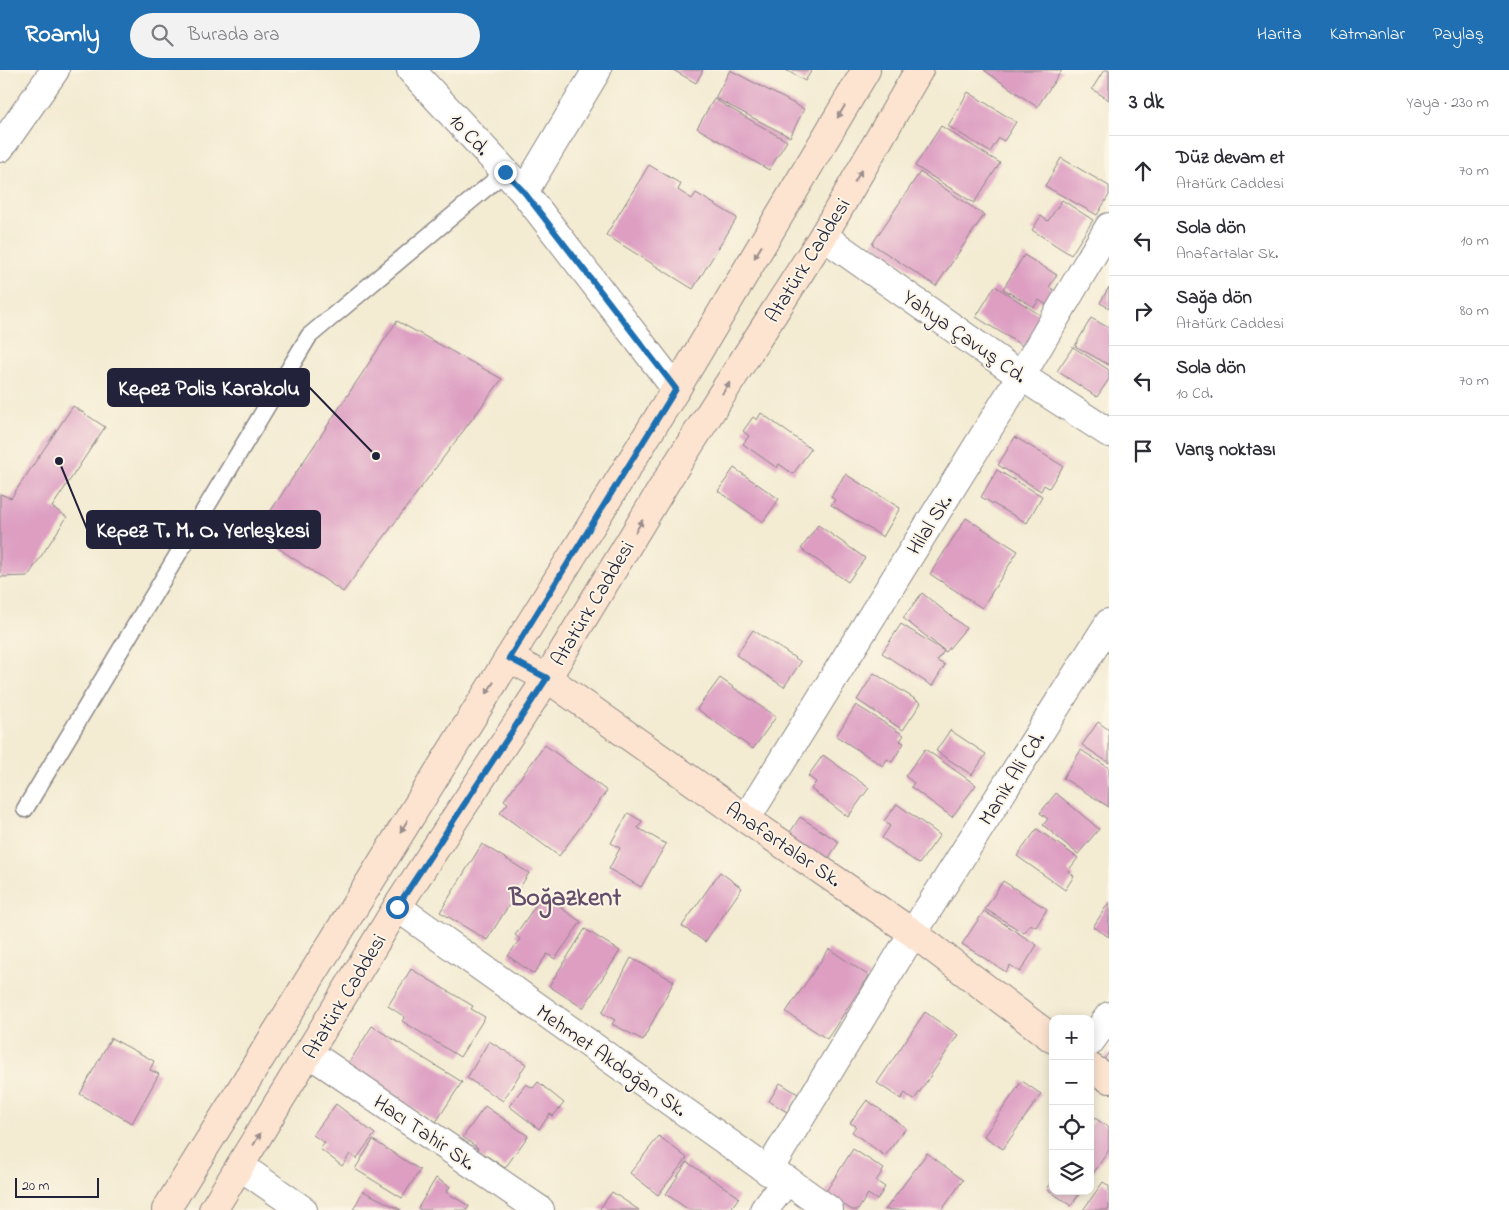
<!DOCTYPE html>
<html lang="tr">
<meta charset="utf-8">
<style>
:root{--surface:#fff;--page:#f2f2f3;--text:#2b2b33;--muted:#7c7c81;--line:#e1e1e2;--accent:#1f6fb2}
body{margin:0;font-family:"Indie Flower",sans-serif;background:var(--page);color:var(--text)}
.controls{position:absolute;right:15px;bottom:15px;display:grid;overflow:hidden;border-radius:10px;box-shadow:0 2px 12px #0003}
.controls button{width:45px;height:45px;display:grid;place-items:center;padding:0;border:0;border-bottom:1px solid var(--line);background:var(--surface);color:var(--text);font:25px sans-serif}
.scale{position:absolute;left:15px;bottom:12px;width:84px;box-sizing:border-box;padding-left:5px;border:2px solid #22223b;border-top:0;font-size:14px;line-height:18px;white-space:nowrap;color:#22223b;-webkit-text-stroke:4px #fcf5e5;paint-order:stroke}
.stop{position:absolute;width:15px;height:15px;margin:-11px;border:4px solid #1f6fb2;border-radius:50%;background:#fff}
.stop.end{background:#1f6fb2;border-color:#fff;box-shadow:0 1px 5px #0008}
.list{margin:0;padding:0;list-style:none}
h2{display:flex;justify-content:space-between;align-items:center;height:65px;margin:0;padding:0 20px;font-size:21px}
h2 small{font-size:16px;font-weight:400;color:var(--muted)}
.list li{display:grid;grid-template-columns:32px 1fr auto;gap:15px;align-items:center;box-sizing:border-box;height:70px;padding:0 20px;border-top:1px solid var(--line)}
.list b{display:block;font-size:19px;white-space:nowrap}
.list p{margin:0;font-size:16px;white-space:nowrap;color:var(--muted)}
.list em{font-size:16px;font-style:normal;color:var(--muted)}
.icon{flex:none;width:28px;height:28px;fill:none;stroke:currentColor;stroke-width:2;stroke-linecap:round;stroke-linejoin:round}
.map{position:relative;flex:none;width:1109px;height:1140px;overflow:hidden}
header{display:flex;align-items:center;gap:30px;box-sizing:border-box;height:70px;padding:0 25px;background:var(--accent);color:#fff}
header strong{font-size:24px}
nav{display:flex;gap:28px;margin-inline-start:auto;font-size:18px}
.search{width:350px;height:45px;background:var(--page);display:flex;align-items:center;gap:12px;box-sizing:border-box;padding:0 18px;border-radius:28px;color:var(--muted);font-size:19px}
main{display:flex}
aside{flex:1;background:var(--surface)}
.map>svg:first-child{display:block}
</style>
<header>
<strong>Roamly</strong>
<div class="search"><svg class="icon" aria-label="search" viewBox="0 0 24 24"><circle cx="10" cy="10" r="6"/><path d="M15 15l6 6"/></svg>Burada ara</div>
<nav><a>Harita</a><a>Katmanlar</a><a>Paylaş</a></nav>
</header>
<main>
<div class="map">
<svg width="1109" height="1140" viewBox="0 0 1109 1140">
<rect width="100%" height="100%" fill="#fcf5e5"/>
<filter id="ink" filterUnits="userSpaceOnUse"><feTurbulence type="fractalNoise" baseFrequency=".02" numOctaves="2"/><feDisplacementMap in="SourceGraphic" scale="10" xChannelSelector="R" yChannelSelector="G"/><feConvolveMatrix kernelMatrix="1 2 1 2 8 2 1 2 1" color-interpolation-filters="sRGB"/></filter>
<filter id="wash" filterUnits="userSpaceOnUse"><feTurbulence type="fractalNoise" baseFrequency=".0096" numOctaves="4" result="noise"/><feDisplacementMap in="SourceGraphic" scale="20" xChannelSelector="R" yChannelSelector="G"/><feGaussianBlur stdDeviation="1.12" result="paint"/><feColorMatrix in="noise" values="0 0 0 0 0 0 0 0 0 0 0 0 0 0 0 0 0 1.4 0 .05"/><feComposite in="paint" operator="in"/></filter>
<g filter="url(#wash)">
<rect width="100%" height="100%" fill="#f3ebd2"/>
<g id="blocks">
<!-- building -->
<g fill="#dd9ec2">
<polygon points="673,0 703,0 696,13"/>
<polygon points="730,0 804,39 790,67 715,28"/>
<polygon points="786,0 812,0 805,11"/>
<polygon points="984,0 1062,0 1037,37"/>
<polygon points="1104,0 1109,0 1109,30 1092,19"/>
<polygon points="968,22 1016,52 1004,71 999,68 990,82 948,56"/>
<polygon points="714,29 787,71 769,100 697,58"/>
<polygon points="941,56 1000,93 974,133 915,96"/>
<polygon points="1061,88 1109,116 1109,125 1097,145 1045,116"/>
<polygon points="649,95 681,114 678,120 692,129 696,123 737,148 693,219 606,165"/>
<polygon points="920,102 984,145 936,216 872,174"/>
<polygon points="1062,130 1093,150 1071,185 1032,160 1041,146 1048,151"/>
<polygon points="1024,185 1057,205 1049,217 1057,222 1048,236 1039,230 1034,237 1003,219"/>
<polygon points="995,216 1045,248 1026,278 976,247"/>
<polygon points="1109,217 1109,238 1100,233"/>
<polygon points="1091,248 1109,258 1109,295 1075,276"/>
<polygon points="397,251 502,309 343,522 256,463"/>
<polygon points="1073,277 1109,300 1109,309 1097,327 1057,301"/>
<polygon points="73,336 105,357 52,437 67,447 28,506 0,507 0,424 11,428"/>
<polygon points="761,343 811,379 793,404 779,394 777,398 743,374 749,366 743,361 753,347 757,350"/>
<polygon points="1015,367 1063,396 1049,418 1044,415 1041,421 998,395"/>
<polygon points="734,398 779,429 763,452 718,421"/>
<polygon points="997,400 1042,426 1027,453 981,427"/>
<polygon points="845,404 900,438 883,467 831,435 835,430 831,427"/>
<polygon points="966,448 1018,481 982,538 930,504"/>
<polygon points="818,455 865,488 848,512 801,479"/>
<polygon points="922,523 966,558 946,582 903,548"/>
<polygon points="901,554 944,581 937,591 945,595 932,616 882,583"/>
<polygon points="753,560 801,592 784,617 736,585"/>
<polygon points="874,603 921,633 903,660 857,630"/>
<polygon points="720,608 776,647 753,679 697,639"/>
<polygon points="856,635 904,665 900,671 904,673 892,692 887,689 883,696 836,666"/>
<polygon points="1098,652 1109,660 1109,693 1082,675"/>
<polygon points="950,660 986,684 972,705 936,681"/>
<polygon points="545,675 607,721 559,786 500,743 508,733 504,730"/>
<polygon points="925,679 976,715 952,747 911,717 914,713 905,706"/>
<polygon points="1081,680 1109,698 1109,737 1063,708"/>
<polygon points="823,685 869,718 848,747 811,719 816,712 808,706"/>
<polygon points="1056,723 1099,759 1078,784 1043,755 1048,749 1040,743"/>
<polygon points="897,734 940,765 919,794 882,768 890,756 884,751"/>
<polygon points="628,743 642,751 638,758 666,774 641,817 609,799 620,778 611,773"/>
<polygon points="800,747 839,772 823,797 784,772"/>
<polygon points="1037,759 1078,788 1068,801 1074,806 1065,820 1017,786"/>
<polygon points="482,774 529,803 487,870 440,842"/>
<polygon points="720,802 742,818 705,872 682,856"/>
<polygon points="1003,811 1047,839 1036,857 1030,854 1024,863 985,839"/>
<polygon points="543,825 581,852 555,889 547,884 534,904 508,886 520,869 515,865"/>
<polygon points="1109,832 1109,867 1093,857"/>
<polygon points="984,841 1037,875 1020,902 1010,895 1006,902 962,874"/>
<polygon points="585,859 620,881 583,938 549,916"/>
<polygon points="829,879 869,906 827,969 786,942"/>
<polygon points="631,888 674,911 643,970 612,954 615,950 602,943"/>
<polygon points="411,899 473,936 471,939 485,947 460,987 402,951 405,947 388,936"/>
<polygon points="925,942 958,965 914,1030 905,1023 901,1029 877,1013"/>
<polygon points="372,956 462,1012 436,1052 347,996"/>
<polygon points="111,968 154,991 150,1000 159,1004 132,1053 80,1024"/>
<polygon points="489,971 526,994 503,1031 467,1008"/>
<polygon points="1109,982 1109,995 1103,991"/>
<polygon points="1022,1011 1041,1024 1003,1079 984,1066"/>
<polygon points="538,1012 564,1033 553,1046 550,1044 539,1059 509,1036 526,1014 533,1018"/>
<polygon points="780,1013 798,1024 787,1042 769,1031"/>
<polygon points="867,1030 906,1058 885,1086 852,1062 856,1056 850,1053"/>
<polygon points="336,1034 375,1064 356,1089 350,1084 342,1096 320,1079 325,1073 313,1065"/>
<polygon points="485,1036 528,1066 505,1098 487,1086 484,1090 473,1083 478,1078 463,1067"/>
<polygon points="1095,1048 1109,1058 1109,1080 1090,1108 1090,1056"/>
<polygon points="659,1066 687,1088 658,1125 630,1103"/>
<polygon points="373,1070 420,1100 402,1128 355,1099"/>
<polygon points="853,1079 884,1099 876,1111 885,1117 877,1130 868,1124 858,1140 852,1140 825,1123"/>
<polygon points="927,1083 963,1110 942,1140 885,1140"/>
<polygon points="687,1092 739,1127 730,1140 689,1140 666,1124"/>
<polygon points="436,1108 450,1117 446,1122 469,1136 467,1140 421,1140 418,1138"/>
<polygon points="1053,1110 1053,1121 1081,1121 1071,1136 1047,1119"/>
<polygon points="1103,1112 1109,1116 1109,1140 1083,1140"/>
<polygon points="363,1121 401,1140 353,1140"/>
<polygon points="612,1122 639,1140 599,1140"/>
</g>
</g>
</g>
<g filter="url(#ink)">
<use href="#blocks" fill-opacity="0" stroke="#8a8686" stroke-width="1"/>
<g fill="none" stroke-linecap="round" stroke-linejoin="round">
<!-- service casing -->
<g stroke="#8a8686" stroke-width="19">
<polyline id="service" points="25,739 309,266 505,102"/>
</g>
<!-- minor casing -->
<g stroke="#8a8686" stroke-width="30">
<g id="minor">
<polyline points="411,0 524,122 676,319"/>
<polyline points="0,78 55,0"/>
<polyline points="524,122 597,0"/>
<polyline points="823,166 1021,306 1109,363"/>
<polyline points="746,749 1021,306 1109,157"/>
<polyline points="397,837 768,1101 787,1110 829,1140"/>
<polyline points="1090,972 1109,946"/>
<polyline points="309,983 540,1140"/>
<polyline points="240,1096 303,1140"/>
<polyline points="768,1101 913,863 1109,553"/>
<polyline points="764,1140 787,1110"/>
</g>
</g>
<!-- secondary casing -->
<g stroke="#8a8686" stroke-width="30">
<g id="secondary">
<polyline points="509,588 547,608 746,749 913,863 1053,969"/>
<polyline points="1090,997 1109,1009"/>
<polyline points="166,1140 676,319 866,0"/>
<polyline points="213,1140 397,837 547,608 669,407 823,166 919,0"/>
</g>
</g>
<!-- service -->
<use href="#service" stroke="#fff" stroke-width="16"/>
<!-- minor -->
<use href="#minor" stroke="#fff" stroke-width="28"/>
<!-- secondary -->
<use href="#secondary" stroke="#fde4d0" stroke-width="28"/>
</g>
<!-- one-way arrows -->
<defs><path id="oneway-solid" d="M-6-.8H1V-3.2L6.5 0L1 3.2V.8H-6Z" transform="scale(1.25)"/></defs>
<g fill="#9a8d8d">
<use href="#oneway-solid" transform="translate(841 42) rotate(121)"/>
<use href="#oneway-solid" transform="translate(858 106) rotate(-60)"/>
<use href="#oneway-solid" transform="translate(758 182) rotate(121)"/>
<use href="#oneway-solid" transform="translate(726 318) rotate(-57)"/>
<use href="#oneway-solid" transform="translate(639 456) rotate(-59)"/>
<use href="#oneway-solid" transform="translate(490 618) rotate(122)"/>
<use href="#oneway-solid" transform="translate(404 756) rotate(122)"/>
<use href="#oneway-solid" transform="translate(257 1069) rotate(-59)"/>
</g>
</g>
<g fill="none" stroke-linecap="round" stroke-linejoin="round" filter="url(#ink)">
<!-- route -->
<polyline stroke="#1f6fb2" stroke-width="6" points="397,837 547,608 509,588 676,319 524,122 505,102"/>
</g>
<g text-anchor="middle" stroke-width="4" stroke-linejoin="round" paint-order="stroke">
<!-- street labels -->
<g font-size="21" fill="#22223b" stroke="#fcf5e5">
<text transform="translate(470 64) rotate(47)" y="7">10 Cd.</text>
<text transform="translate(807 190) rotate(-58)" y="7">Atatürk Caddesi</text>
<text transform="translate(965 266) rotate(35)" y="7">Yahya Çavuş Cd.</text>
<text transform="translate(929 454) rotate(-58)" y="7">Hilal Sk.</text>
<text transform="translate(592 533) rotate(-59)" y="7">Atatürk Caddesi</text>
<text transform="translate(1011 708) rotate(-58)" y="7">Manik Ali Cd.</text>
<text transform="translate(784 774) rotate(34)" y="7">Anafartalar Sk.</text>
<text transform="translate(344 926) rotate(-59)" y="7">Atatürk Caddesi</text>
<text transform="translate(612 990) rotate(35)" y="7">Mehmet Akdoğan Sk.</text>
<text transform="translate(425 1062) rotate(34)" y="7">Hacı Tahir Sk.</text>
</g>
<!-- district labels -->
<g font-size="26" font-weight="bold" fill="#634d6a" stroke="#fcf5e5">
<text x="565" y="835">Boğazkent</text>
</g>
</g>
<!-- callouts -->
<path fill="none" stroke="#22223b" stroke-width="2" d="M376 386L309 317M59 391L87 459"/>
<g fill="#22223b" stroke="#fcf5e5" stroke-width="2">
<circle cx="376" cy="386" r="5"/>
<circle cx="59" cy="391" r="5"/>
</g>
<g fill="#22223b" stroke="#22223b" stroke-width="2">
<rect x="108" y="299" width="201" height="37" rx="5"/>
<rect x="87" y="441" width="233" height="37" rx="5"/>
</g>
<g font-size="22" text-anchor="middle" font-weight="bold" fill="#fff">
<text x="209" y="325">Kepez Polis Karakolu</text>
<text x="203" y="467">Kepez T. M. O. Yerleşkesi</text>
</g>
</svg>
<div class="controls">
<button>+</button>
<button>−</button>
<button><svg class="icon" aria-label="locate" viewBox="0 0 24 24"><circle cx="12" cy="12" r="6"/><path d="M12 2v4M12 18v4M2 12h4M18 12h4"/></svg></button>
<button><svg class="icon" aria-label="layers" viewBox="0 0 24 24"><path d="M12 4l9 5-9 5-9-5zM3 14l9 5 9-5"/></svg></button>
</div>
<div class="scale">20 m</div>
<div class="stop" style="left:397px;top:837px"></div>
<div class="stop end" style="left:505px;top:102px"></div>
</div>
<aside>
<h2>3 dk<small>Yaya · 230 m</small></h2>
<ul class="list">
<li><svg class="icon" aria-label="ahead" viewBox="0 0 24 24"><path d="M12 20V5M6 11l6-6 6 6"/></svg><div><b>Düz devam et</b><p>Atatürk Caddesi</p></div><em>70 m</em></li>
<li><svg class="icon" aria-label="left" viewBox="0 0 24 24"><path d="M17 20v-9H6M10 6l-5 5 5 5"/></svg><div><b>Sola dön</b><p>Anafartalar Sk.</p></div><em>10 m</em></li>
<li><svg class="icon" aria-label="right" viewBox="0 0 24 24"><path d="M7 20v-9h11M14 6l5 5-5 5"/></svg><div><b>Sağa dön</b><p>Atatürk Caddesi</p></div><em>80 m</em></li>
<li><svg class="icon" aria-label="left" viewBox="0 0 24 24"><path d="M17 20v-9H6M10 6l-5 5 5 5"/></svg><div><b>Sola dön</b><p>10 Cd.</p></div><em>70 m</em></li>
<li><svg class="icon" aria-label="arrive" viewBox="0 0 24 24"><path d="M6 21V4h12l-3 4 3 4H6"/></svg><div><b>Varış noktası</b></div></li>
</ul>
</aside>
</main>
